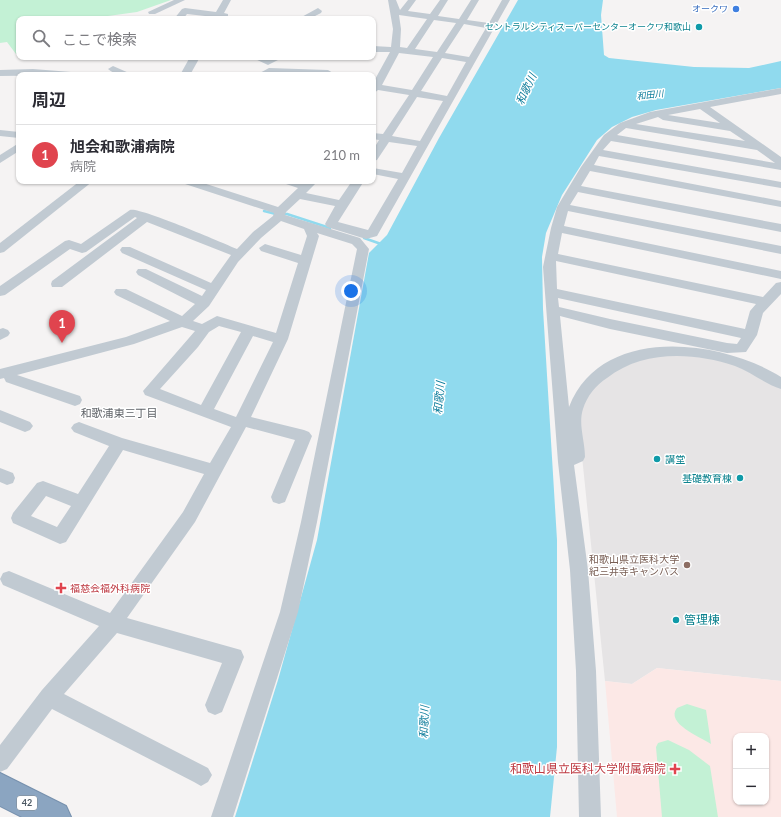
<!DOCTYPE html>
<html lang="ja">
<meta charset="utf-8">
<style>
:root{--surface:#fff;--page:#f7f7f7;--text:#2b2b33;--muted:#7c7c81;--line:#e1e1e2;--accent:#1a73e8}
body{margin:0;font-family:Lato,"Noto Sans JP",sans-serif;background:var(--page);color:var(--text)}
.controls{position:absolute;right:12px;bottom:12px;display:grid;overflow:hidden;border-radius:8px;box-shadow:0 1px 3px #0004}
.controls button{width:36px;height:36px;display:grid;place-items:center;padding:0;border:0;border-bottom:1px solid var(--line);background:var(--surface);color:var(--text);font:20px sans-serif}
.you{position:absolute;left:351px;top:291px;width:14px;height:14px;margin:-10px;border:3px solid #fff;border-radius:50%;background:#1a73e8;box-shadow:0 0 0 6px #1a73e833}
.badge{display:grid;place-items:center;width:26px;height:26px;border-radius:50%;background:var(--accent);color:#fff;font-size:13px;font-weight:700}
.pin{position:absolute;translate:-50% -33px;filter:drop-shadow(0 1px 2px #0008)}
.pin::after{content:'';position:absolute;top:21px;width:14px;height:12px;background:inherit;clip-path:polygon(0 0,100% 0,50% 100%)}
.list{margin:0;padding:0;list-style:none}
h2{display:flex;justify-content:space-between;align-items:center;height:52px;margin:0;padding:0 16px;font-size:17px}
h2 small{font-size:13px;font-weight:400;color:var(--muted)}
.list li{display:grid;grid-template-columns:26px 1fr auto;gap:12px;align-items:center;box-sizing:border-box;height:60px;padding:0 16px;border-top:1px solid var(--line)}
.list b{display:block;font-size:15px;white-space:nowrap}
.list p{margin:0;font-size:13px;white-space:nowrap;color:var(--muted)}
.list em{font-size:13px;font-style:normal;color:var(--muted)}
.icon{flex:none;width:22px;height:22px;fill:none;stroke:currentColor;stroke-width:2;stroke-linecap:round;stroke-linejoin:round}
.map{position:relative;flex:none;width:781px;height:817px;overflow:hidden}
.search{position:absolute;background:var(--surface);box-shadow:0 1px 3px #0004;left:16px;top:16px;width:360px;height:44px;display:flex;align-items:center;gap:10px;box-sizing:border-box;padding:0 14px;border-radius:8px;color:var(--muted);font-size:15px}
.panel{position:absolute;background:var(--surface);box-shadow:0 1px 3px #0004;left:16px;top:72px;width:360px;height:112px;border-radius:8px}
.map>svg:first-child{display:block}
</style>
<div class="map">
<svg width="781" height="817" viewBox="0 0 781 817">
<rect width="100%" height="100%" fill="#f5f3f3"/>
<!-- education -->
<polygon fill="#e6e4e5" points="658,353 722,359 781,387 781,681 657,668 632,684 605,681 578,417 584,395 601,376"/>
<!-- medical -->
<path fill="#fce8e6" fill-rule="evenodd" d="M657,668L781,681V817H617L605,681L632,684ZM736,736H766V802H736Z"/>
<!-- green -->
<g fill="#c3f1d5">
<polygon points="0,0 171,0 137,12 108,16 109,19 19,19 19,53 16,54 7,42 0,43"/>
<path d="M687,704L706,710L711,744C700,737 665,723 677,708Z"/>
<polygon points="668,740 689,750 710,766 718,817 662,817 656,747 658,743"/>
</g>
<!-- water -->
<polygon fill="#90daee" points="518,0 603,0 601,15 604,55 609,58 694,67 749,68 781,61 781,88 656,110 632,117 612,127 597,140 562,195 546,233 542,257 543,309 557,540 557,747 550,817 235,817 278,680 317,540 369,253 387,235 439,138"/>
<g fill="none" stroke-linecap="round" stroke-linejoin="round">
<!-- stream -->
<g stroke="#90daee" stroke-width="2.5">
<polyline points="264,211 276,214"/>
<polyline points="282,214 287,214 330,228"/>
<polyline points="364,238 381,244"/>
</g>
<!-- highway casing -->
<g stroke="#7690ad" stroke-width="2">
<polygon id="highway" points="0,773 66,806 71,817 22,817 0,806"/>
</g>
<!-- minor -->
<g fill="#c1cad2" fill-rule="evenodd">
<polygon points="174,0 185,0 155,14 149,14 148,12"/>
<polygon points="223,0 231,0 224,13 228,14 228,18 213,19 214,17 187,14 183,19 174,19 182,9 185,8 216,12"/>
<path d="M388,0H396L400,10L408,0H416L408,11L430,14L440,0H448L438,16L459,19L471,0H479L467,20L489,23L502,0H510L377,236L366,239L327,227L325,224L335,206L300,199L286,212L285,215L360,238L369,249L317,522L298,612L233,817H211L280,612L301,522L357,249L352,244L317,233L319,236L288,339L251,417L304,430L309,432L312,436L287,497L285,502L279,504L273,502L271,497L295,440L246,427L195,522L127,618L241,650L244,657L222,712L215,715L208,712L205,705L222,663L117,633L64,694L208,768L212,775L208,782L201,786L194,782L52,709L7,769L0,772V745L42,690L99,626L3,585L0,579L3,573L9,571L110,613L183,512L204,474L123,450L66,542L60,544L13,523L11,518L13,513L37,483L43,481L78,494L109,446L74,432L71,428L74,424L79,422L122,438L210,463L231,427L145,395L143,391L195,331L182,327L134,344L17,375L80,396L82,400L80,404L75,406L6,382L4,378L0,379V369L126,337L170,321L116,295L114,292L116,289H126L182,316L195,304L138,275L136,272L138,269H146L202,296L206,290L122,253L120,250L122,247H130L211,283L231,255L147,222L62,287H52L51,284L52,281L137,218L135,217L86,252L82,253L70,249L5,295L0,296V286L65,241L69,240L81,244L130,210C140,207 220,242 237,249L253,232L273,216L274,213L182,183L180,181H197L278,207L298,188L283,183L281,181L304,182L318,181L306,193L339,200L352,181H364L338,222L368,230L398,179L373,174V168L402,173L417,146L389,142L377,160L373,161V150L379,140L373,139V133L383,134L409,95L378,90L373,94V83L390,52H373V46L391,47L393,29ZM399,15L427,19L407,48L400,47L401,29ZM434,20L456,23L437,52L415,49ZM464,24L486,28L469,57L445,53ZM399,53L433,57L412,90L382,85ZM442,58L466,62L447,96L421,91ZM417,97L443,101L420,141L392,136ZM281,221L304,229L307,236L301,255L265,244L259,248L261,251L298,263L276,333L217,316L202,324L193,321L209,306L238,262L261,238ZM219,326L241,332L201,405L160,389L198,347L209,332ZM253,336L273,342L236,417L214,409ZM46,496L71,506L57,527L31,516Z"/>
<polygon points="318,8 322,11 321,13 309,19 298,19"/>
<polygon points="321,16 330,16 334,19 317,19"/>
<polygon points="190,57 200,57 190,75 180,75"/>
<polygon points="251,57 268,59 284,57 268,65"/>
<path d="M113,66L129,73L131,75C122,75 115,75 108,69Z"/>
<polygon points="269,68 328,70 333,73 331,75 256,75"/>
<polygon points="33,69 71,72 76,75 0,76 0,70"/>
<path d="M781,88V94L710,107L781,157V170L611,141L603,150L781,182V188L599,156L594,165L781,201V207L590,171L581,186L781,224V232L578,192L570,205L781,246V254L568,211L564,226L781,271V279L562,233L558,254L763,297L776,283L781,282V294L763,313L757,335L746,352L727,353L610,329L560,316L569,407C601,324 721,339 781,377V389C765,384 751,372 735,366C693,352 643,350 607,378C596,385 587,396 583,409C578,424 585,441 585,457L583,461L574,465L588,570L596,671L601,817H579L576,671L570,570L558,462L543,267L551,228L557,207L581,167L604,135L620,123L650,112ZM700,109L720,123L668,115ZM658,117L663,120L730,131L745,141L636,124ZM626,128L757,150L775,163L617,135ZM556,261L756,304L750,311L745,329L557,289ZM558,298L741,338L737,344L727,343L610,319L559,307Z"/>
<polygon points="0,130 19,132 19,138 0,136"/>
<polygon points="19,143 19,151 0,163 0,155"/>
<polygon points="80,181 93,181 4,252 0,253 0,243"/>
<polygon points="3,328 8,330 10,333 8,336 0,340 0,329"/>
<polygon points="0,410 30,422 33,426 30,430 25,432 0,422"/>
<polygon points="0,468 13,473 15,478 13,483 7,485 0,482"/>
</g>
<!-- highway -->
<use href="#highway" fill="#8ba5c1" fill-rule="evenodd"/>
</g>
<!-- markers -->
<circle fill="#3f7fe0" stroke="#fff" stroke-width="1.5" cx="736" cy="9" r="4"/>
<g fill="#0f9aa8" stroke="#fff" stroke-width="1.5">
<circle cx="699" cy="27" r="4"/>
<circle cx="657" cy="459" r="4"/>
<circle cx="740" cy="478" r="4"/>
<circle cx="676" cy="620" r="4"/>
</g>
<circle fill="#8d6e63" stroke="#fff" stroke-width="1.5" cx="687" cy="565" r="4"/>
<g fill="#e0444e" stroke="#fff" stroke-width="1.5">
<path d="M59 582h4v4h4v4h-4v4h-4v-4h-4v-4h4z"/>
<path d="M673 763h4v4h4v4h-4v4h-4v-4h-4v-4h4z"/>
</g>
<g text-anchor="middle" stroke-width="3" stroke-linejoin="round" paint-order="stroke">
<!-- far-shop labels -->
<g font-size="9" fill="#366cbe" stroke="#fff" text-anchor="end">
<text x="728" y="12">オークワ</text>
</g>
<!-- far-culture labels -->
<g font-size="9" fill="#0d838f" stroke="#fff" text-anchor="end">
<text x="691" y="30">セントラルシティスーパーセンターオークワ和歌山</text>
</g>
<!-- far-water labels -->
<g font-size="9" font-style="italic" fill="#0c7c9b" stroke="#fff">
<text transform="translate(650 95) rotate(-6)" y="3">和田川</text>
</g>
<!-- shield labels -->
<rect fill="#fff" stroke="#808990" stroke-width="1" x="17" y="796" width="20" height="14" rx="3"/>
<g font-size="9" font-weight="bold" fill="#4a5661">
<text x="27" y="806">42</text>
</g>
<!-- culture labels -->
<g font-size="10" fill="#0d838f" stroke="#fff" text-anchor="start">
<text x="665" y="463">講堂</text>
<text x="732" y="482" text-anchor="end">基礎教育棟</text>
</g>
<!-- education labels -->
<g font-size="10" fill="#785e54" stroke="#fff" text-anchor="end">
<text x="679" y="563">和歌山県立医科大学<tspan x="679" dy="12">紀三井寺キャンパス</tspan></text>
</g>
<!-- health labels -->
<g font-size="10" fill="#be3a42" stroke="#fff" text-anchor="start">
<text x="70" y="592">福慈会福外科病院</text>
</g>
<!-- water labels -->
<g font-size="11" font-style="italic" fill="#0c7c9b" stroke="#fff">
<text transform="translate(526 89) rotate(-65)" y="4">和歌川</text>
<text transform="translate(439 398) rotate(-85)" y="4">和歌川</text>
<text transform="translate(424 722) rotate(-88)" y="4">和歌川</text>
</g>
<!-- neighbourhood labels -->
<g font-size="11" fill="#5f6368" stroke="#fff">
<text x="119" y="417">和歌浦東三丁目</text>
</g>
<!-- near-culture labels -->
<g font-size="12" fill="#0d838f" stroke="#fff" text-anchor="start">
<text x="684" y="624">管理棟</text>
</g>
<!-- near-health labels -->
<g font-size="12" fill="#be3a42" stroke="#fff" text-anchor="end">
<text x="666" y="773">和歌山県立医科大学附属病院</text>
</g>
</g>
</svg>
<div class="controls">
<button>+</button>
<button>−</button>
</div>
<div class="you"></div>
<div class="pin badge" style="left:62px;top:343px;background:#e0444e">1</div>
<div class="search"><svg class="icon" aria-label="search" viewBox="0 0 24 24"><circle cx="10" cy="10" r="6"/><path d="M15 15l6 6"/></svg>ここで検索</div>
<section class="panel">
<h2>周辺<small></small></h2>
<ul class="list">
<li><span class="badge" style="background:#e0444e">1</span><div><b>旭会和歌浦病院</b><p>病院</p></div><em>210 m</em></li>
</ul>
</section>
</div>
